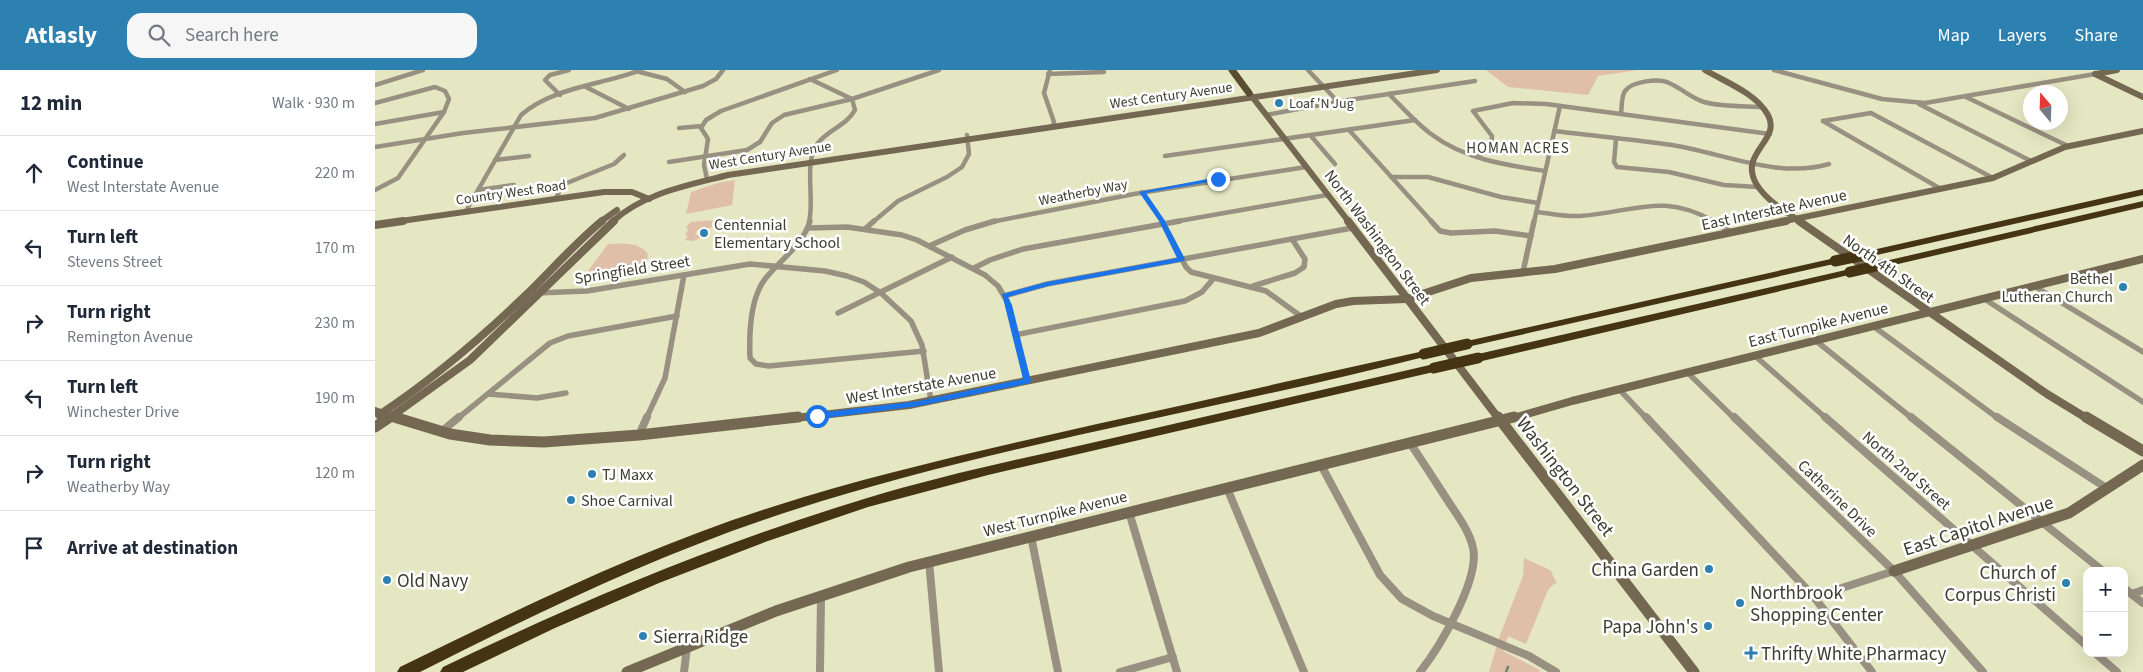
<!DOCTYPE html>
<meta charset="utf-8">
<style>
:root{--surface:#fff;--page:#f6f6f7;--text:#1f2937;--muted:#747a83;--line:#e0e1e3;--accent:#2d81b1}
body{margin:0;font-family:"Source Sans 3",sans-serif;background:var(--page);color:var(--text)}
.controls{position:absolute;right:15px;bottom:15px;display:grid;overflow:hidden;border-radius:10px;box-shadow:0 5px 20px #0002}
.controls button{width:45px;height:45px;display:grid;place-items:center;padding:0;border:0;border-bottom:1px solid var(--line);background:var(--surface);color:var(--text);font:25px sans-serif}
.compass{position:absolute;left:1648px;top:15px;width:45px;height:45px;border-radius:50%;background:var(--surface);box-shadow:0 5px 20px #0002;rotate:341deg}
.stop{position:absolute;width:15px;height:15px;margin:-11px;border:4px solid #1a73e8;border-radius:50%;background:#fff}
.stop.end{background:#1a73e8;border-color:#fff;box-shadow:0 1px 5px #0008}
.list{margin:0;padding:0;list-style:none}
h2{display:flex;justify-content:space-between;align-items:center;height:65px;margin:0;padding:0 20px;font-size:21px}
h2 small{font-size:16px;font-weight:400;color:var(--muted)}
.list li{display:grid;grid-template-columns:32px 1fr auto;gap:15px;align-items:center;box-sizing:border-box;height:75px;padding:0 20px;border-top:1px solid var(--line)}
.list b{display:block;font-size:19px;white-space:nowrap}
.list p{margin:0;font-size:16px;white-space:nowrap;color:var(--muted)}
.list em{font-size:16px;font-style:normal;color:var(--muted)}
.icon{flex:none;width:28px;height:28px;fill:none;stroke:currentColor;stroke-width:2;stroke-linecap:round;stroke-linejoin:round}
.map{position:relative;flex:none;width:1768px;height:602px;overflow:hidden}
header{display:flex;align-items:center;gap:30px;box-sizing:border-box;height:70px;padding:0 25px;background:var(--accent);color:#fff}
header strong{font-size:24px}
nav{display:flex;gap:28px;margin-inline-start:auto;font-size:18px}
.search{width:350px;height:45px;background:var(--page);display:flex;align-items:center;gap:12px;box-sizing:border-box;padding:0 18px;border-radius:15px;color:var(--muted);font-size:19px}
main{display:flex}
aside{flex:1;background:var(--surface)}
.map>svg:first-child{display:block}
</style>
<header>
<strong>Atlasly</strong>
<div class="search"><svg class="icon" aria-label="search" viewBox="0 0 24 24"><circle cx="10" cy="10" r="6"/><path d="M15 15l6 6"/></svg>Search here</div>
<nav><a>Map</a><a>Layers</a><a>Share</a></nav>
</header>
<main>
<aside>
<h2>12 min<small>Walk · 930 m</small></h2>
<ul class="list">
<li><svg class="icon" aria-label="ahead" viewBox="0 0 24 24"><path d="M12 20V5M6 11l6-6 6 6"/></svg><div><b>Continue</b><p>West Interstate Avenue</p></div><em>220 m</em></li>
<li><svg class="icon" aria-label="left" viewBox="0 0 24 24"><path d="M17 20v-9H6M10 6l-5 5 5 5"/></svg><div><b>Turn left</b><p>Stevens Street</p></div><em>170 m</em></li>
<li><svg class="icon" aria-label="right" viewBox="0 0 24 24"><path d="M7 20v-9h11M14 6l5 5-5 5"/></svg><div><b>Turn right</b><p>Remington Avenue</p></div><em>230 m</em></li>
<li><svg class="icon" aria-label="left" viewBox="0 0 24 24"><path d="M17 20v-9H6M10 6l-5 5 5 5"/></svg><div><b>Turn left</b><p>Winchester Drive</p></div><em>190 m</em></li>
<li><svg class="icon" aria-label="right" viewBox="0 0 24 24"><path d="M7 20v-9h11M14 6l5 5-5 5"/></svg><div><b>Turn right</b><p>Weatherby Way</p></div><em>120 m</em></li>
<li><svg class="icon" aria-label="arrive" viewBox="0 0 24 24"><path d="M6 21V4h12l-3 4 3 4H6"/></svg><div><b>Arrive at destination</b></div></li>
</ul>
</aside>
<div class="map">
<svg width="1768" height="602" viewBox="0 0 1768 602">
<rect width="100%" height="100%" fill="#e5e7c2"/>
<!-- green -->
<g fill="#dfbfa8">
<polygon points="1111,0 1263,0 1223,6 1213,25 1133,17"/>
<polygon points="360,110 357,135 311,144 316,122 343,113"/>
<polygon points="340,150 339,157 322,160 320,165 327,165 327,167 318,171 310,170 313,166 310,165 313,160 311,157 316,152"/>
<path d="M233,174C247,173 265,172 273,184L271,196L217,203L213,201Z"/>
<polygon points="1149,488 1175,500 1182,513 1179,514 1173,520 1151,574 1133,566 1128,581 1165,600 1164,602 1114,602 1125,565 1148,506"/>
</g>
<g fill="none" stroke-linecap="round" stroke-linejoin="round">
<!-- stream -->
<polyline stroke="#6a8673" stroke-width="2.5" points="1131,602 1133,597"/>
<!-- street-far2 -->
<g stroke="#989081" stroke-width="4.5">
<polyline points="675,0 669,23 679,52 678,56"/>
<polyline points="933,0 963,32"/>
<polyline points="1399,0 1507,29 1550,33 1720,4"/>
<polyline points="261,1 292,9 310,22"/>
<polyline points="673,4 729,2"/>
<polyline points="0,15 48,0"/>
<polyline points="211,17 254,39"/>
<path d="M1014,24C1028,38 1041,53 1056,64C1089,89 1130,95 1170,101"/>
<polyline points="185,25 170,10 175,5 194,0"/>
<polyline points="1591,27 1693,76"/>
<polyline points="0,33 60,17 70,21 74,29 69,42 23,108 0,120"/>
<polyline points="1544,34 1656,91"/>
<path d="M1246,44C1247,37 1246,27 1250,21C1257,11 1284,8 1294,13C1306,18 1316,28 1329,32C1347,37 1368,36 1387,37"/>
<polyline points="891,45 967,31 1100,11"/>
<polyline points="1448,51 1496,43 1618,108"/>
<polyline points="1448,51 1566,119"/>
<polyline points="0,54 69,42"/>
<polyline points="304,58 327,56"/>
<polyline points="974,60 1057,152"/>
<path d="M1179,61C1218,66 1258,69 1297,75C1347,83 1403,109 1454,94"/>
<polyline points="936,66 960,94"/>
<polyline points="1241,69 1239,92 1242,97 1294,102 1349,115 1383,117"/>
<polyline points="0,77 88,63 220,48 328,16 341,9 348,0"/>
<polyline points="790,86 1040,50"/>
<path d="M1102,87C1110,81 1117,76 1117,66L1098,41L1138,33L1171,34L1395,64"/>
<polyline points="120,90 154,86"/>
<polyline points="294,92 372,80 385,72 397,53 409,45 477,29 564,0"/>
<polyline points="1016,107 1053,107 1126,127 1163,133"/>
<polyline points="332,109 329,95 333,69 326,58 331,50 346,41 462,0"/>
<polyline points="103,120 139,115"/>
<polyline points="767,122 788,152"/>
<polyline points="181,128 186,118 192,113 239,94 249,85"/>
<path d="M91,141L146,45C178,17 227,15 266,0"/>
<path d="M1161,142C1175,143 1190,147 1204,146C1257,143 1287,121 1340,152"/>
<path d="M434,152C440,129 428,91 443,73C454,59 471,56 480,40L477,29L435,9"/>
<polyline points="498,152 523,131 572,107 587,97 594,84 592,65"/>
<polyline points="616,152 759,124 931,97"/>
<polyline points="798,152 952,125"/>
<polyline points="1159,152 1185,36"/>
</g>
<!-- street-far1 -->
<g stroke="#989081" stroke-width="5.5">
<path d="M435,151C428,175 405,190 390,209C375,229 374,264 375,288L381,294L394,296L549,281"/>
<polyline points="787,151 811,197 816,202 891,221 927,247"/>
<polyline points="1056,151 1065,161 1076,163 1120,161 1156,166"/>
<polyline points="1338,151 1356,162"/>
<polyline points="433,158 472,157 527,165 542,170 610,205 623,216 632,231 652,311"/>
<polyline points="490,159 499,151"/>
<polyline points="554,176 590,160 620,151"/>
<polyline points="599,198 615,190 648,179 805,151"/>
<polyline points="1148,202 1159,151"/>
<polyline points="878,216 920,203 929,197 930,189 917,169"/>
<polyline points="1659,216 1768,282"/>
<polyline points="162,223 212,221 375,194 450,201 472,206 489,212 506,223 536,251 547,275 556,331"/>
<polyline points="629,226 672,214 977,158"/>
<polyline points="1608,228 1768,332"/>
<polyline points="463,243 577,187"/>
<polyline points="1498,256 1624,349"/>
<polyline points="640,265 810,231 827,222 839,208"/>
<polyline points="1440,270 1538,349"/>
<polyline points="1379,285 1452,349"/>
<polyline points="1312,302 1360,349"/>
<polyline points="1244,319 1272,349"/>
<polyline points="113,324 162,328 191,323"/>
<polyline points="82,349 175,273 193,266 302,246"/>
<polyline points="271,349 290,308 309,205"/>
</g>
<!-- street -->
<g stroke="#989081" stroke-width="8">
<polyline points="1271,347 1439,527 1497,602"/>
<polyline points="1359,347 1519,501 1608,602"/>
<polyline points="1450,347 1712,576"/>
<polyline points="1536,347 1728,501"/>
<polyline points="1622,347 1733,419"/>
<polyline points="66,362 84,347"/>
<polyline points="264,365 272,347"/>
<path d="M1035,373C1048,392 1060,411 1073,431C1082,445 1094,460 1098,478C1105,509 1065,577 1045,602"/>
<polyline points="946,395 1005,505 1027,529 1058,546 1154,586 1181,602"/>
<polyline points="852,418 929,602"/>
<polyline points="754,442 802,602"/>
<polyline points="656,466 683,602"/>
<polyline points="554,491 564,602"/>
<polyline points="1749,518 1768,533"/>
<polyline points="1757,524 1768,520"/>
<polyline points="1439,527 1519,501"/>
<polyline points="1720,583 1742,602"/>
<polyline points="309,602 312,577"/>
<polyline points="445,602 446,525"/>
<polyline points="745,602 798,587"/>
</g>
<!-- secondary-far2 -->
<g stroke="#746852" stroke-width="6">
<path d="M1330,0C1350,12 1381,23 1393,45C1407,71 1362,83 1382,115C1392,131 1411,142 1426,152"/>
<polyline points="1720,4 1768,27"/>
<polyline points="1721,4 1742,0"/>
<polyline points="875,24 974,152"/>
<polyline points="19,152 229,122 257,122 274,129"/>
<polyline points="225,152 242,140"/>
<path d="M237,152C268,123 314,115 353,105L1062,0"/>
<polyline points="1405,152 1618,108 1690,77 1768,61"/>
</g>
<!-- secondary-far1 -->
<g stroke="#746852" stroke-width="8">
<polyline points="973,151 1124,349"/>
<polyline points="1424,151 1672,324 1713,349"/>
<polyline points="0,155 28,151"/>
<polyline points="0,341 23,349"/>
<path d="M4,345C57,310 104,270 150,226C176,201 199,174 227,151"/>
<polyline points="13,349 95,290 239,151"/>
<polyline points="412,349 534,335 884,263 961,234 978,231 1032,229 1096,208 1180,199 1411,151"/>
<polyline points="1135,349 1197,331 1768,189"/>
</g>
<!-- secondary -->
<g stroke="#746852" stroke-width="11">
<polyline points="19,347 75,364 115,370 169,372 264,365 423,347"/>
<polyline points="1123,347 1319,602"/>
<polyline points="1711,347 1768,381"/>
<polyline points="0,357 15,347"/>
<polyline points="1519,501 1694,443 1768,395"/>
<polyline points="252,602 401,541 534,497 1139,347"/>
</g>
<!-- primary -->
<polyline stroke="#5a4c31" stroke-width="7" points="857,0 874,23"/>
<!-- highway -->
<g fill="#443414" fill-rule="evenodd">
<polygon points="1768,119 1768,125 1493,187 1488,184 1493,181"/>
<polygon points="1768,131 1768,137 1506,198 1501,195 1506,192"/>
<polygon points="1460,188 1463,189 1465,191 1463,193 1092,277 1087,274 1092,271"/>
<polygon points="1475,199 1478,200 1480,202 1478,204 1103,292 1097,288 1103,284"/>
<path d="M1049,281L1055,284L1053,286C838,341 617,375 406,444C281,485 162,543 45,602H22L25,597C146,538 268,478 397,437C503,403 613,379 722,354C831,330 940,305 1049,281Z"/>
<path d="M1059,294L1063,295L1065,298L1063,301L613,405L493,437L390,472L284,513L180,558L88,602H65L68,597C205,531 344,473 489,429C571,404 655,387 738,368C845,343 952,319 1059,294Z"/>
</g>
<!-- highway-bridge -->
<g stroke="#443414" stroke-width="11">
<polyline points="1460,191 1493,184"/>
<polyline points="1475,202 1506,195"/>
<polyline points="1049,284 1092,274"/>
<polyline points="1059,298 1103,288"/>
</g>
</g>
<!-- route -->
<polygon fill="#1a73e8" points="843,107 846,110 771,123 790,151 810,189 809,191 673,216 633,227 637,235 656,311 655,313 544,336 442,349 438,346 442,343 544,331 648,309 627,224 672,212 802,188 784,151 764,122"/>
<!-- markers -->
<g fill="#2d81b1" stroke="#fff" stroke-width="2">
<circle cx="904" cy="33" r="5"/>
<circle cx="329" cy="163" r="5"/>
<circle cx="1748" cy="217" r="5"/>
<circle cx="217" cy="404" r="5"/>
<circle cx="196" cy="430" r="5"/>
<circle cx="1334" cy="499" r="5"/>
<circle cx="12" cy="510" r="5"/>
<circle cx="1691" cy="513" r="5"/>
<circle cx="1365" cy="533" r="5"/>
<circle cx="1333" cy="556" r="5"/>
<circle cx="268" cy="566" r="5"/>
<path d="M1373.5 575.5h5v5h5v5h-5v5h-5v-5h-5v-5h5z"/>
</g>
<g text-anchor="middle" stroke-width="5" stroke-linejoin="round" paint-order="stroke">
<!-- far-street labels -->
<g font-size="14" fill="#3c3d2e" stroke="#fff">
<text transform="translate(796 25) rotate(-8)" y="5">West Century Avenue</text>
<text transform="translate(395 85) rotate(-9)" y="5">West Century Avenue</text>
<text transform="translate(136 122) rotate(-8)" y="5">Country West Road</text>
<text transform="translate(708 122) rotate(-11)" y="5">Weatherby Way</text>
</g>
<!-- far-poi labels -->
<g font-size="14" fill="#3c3d2e" stroke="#fff" text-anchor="start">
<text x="914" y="38">Loaf 'N Jug</text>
</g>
<!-- far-neighbourhood labels -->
<g font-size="15" letter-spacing="1" fill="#3c3d2e" stroke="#fff">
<text x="1143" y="83">HOMAN ACRES</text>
</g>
<!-- street labels -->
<g font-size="16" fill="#3c3d2e" stroke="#fff">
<text transform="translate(1399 139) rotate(-12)" y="6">East Interstate Avenue</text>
<text transform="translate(1003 167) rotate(53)" y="6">North Washington Street</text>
<text transform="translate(1514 198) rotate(35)" y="6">North 4th Street</text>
<text transform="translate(257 199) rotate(-9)" y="6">Springfield Street</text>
<text transform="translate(1443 254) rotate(-14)" y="6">East Turnpike Avenue</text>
<text transform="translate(546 315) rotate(-10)" y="6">West Interstate Avenue</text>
<text transform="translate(1532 400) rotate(41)" y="6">North 2nd Street</text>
<text transform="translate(1463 428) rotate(44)" y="6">Catherine Drive</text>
<text transform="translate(680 443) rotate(-14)" y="6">West Turnpike Avenue</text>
</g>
<!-- poi labels -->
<g font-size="16" fill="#3c3d2e" stroke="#fff" text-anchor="start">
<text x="339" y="160">Centennial<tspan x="339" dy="18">Elementary School</tspan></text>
<text x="1738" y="214" text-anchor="end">Bethel<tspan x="1738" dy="18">Lutheran Church</tspan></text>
<text x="227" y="410">TJ Maxx</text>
<text x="206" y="436">Shoe Carnival</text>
</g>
<!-- near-street labels -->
<g font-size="19" fill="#3c3d2e" stroke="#fff">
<text transform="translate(1191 406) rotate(52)" y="7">Washington Street</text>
<text transform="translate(1603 455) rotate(-18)" y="7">East Capitol Avenue</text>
</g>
<!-- near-poi labels -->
<g font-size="19" fill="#3c3d2e" stroke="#fff" text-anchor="start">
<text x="1324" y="506" text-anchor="end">China Garden</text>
<text x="1681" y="509" text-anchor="end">Church of<tspan x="1681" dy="22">Corpus Christi</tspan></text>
<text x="22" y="517">Old Navy</text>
<text x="1375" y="529">Northbrook<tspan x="1375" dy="22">Shopping Center</tspan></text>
<text x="1323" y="563" text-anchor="end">Papa John's</text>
<text x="278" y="573">Sierra Ridge</text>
<text x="1386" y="590">Thrifty White Pharmacy</text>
</g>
</g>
</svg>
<div class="controls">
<button>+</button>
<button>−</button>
</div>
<svg class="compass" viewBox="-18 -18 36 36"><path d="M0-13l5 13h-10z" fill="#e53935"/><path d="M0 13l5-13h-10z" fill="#747a83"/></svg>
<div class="stop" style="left:442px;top:346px"></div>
<div class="stop end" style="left:843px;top:109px"></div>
</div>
</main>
